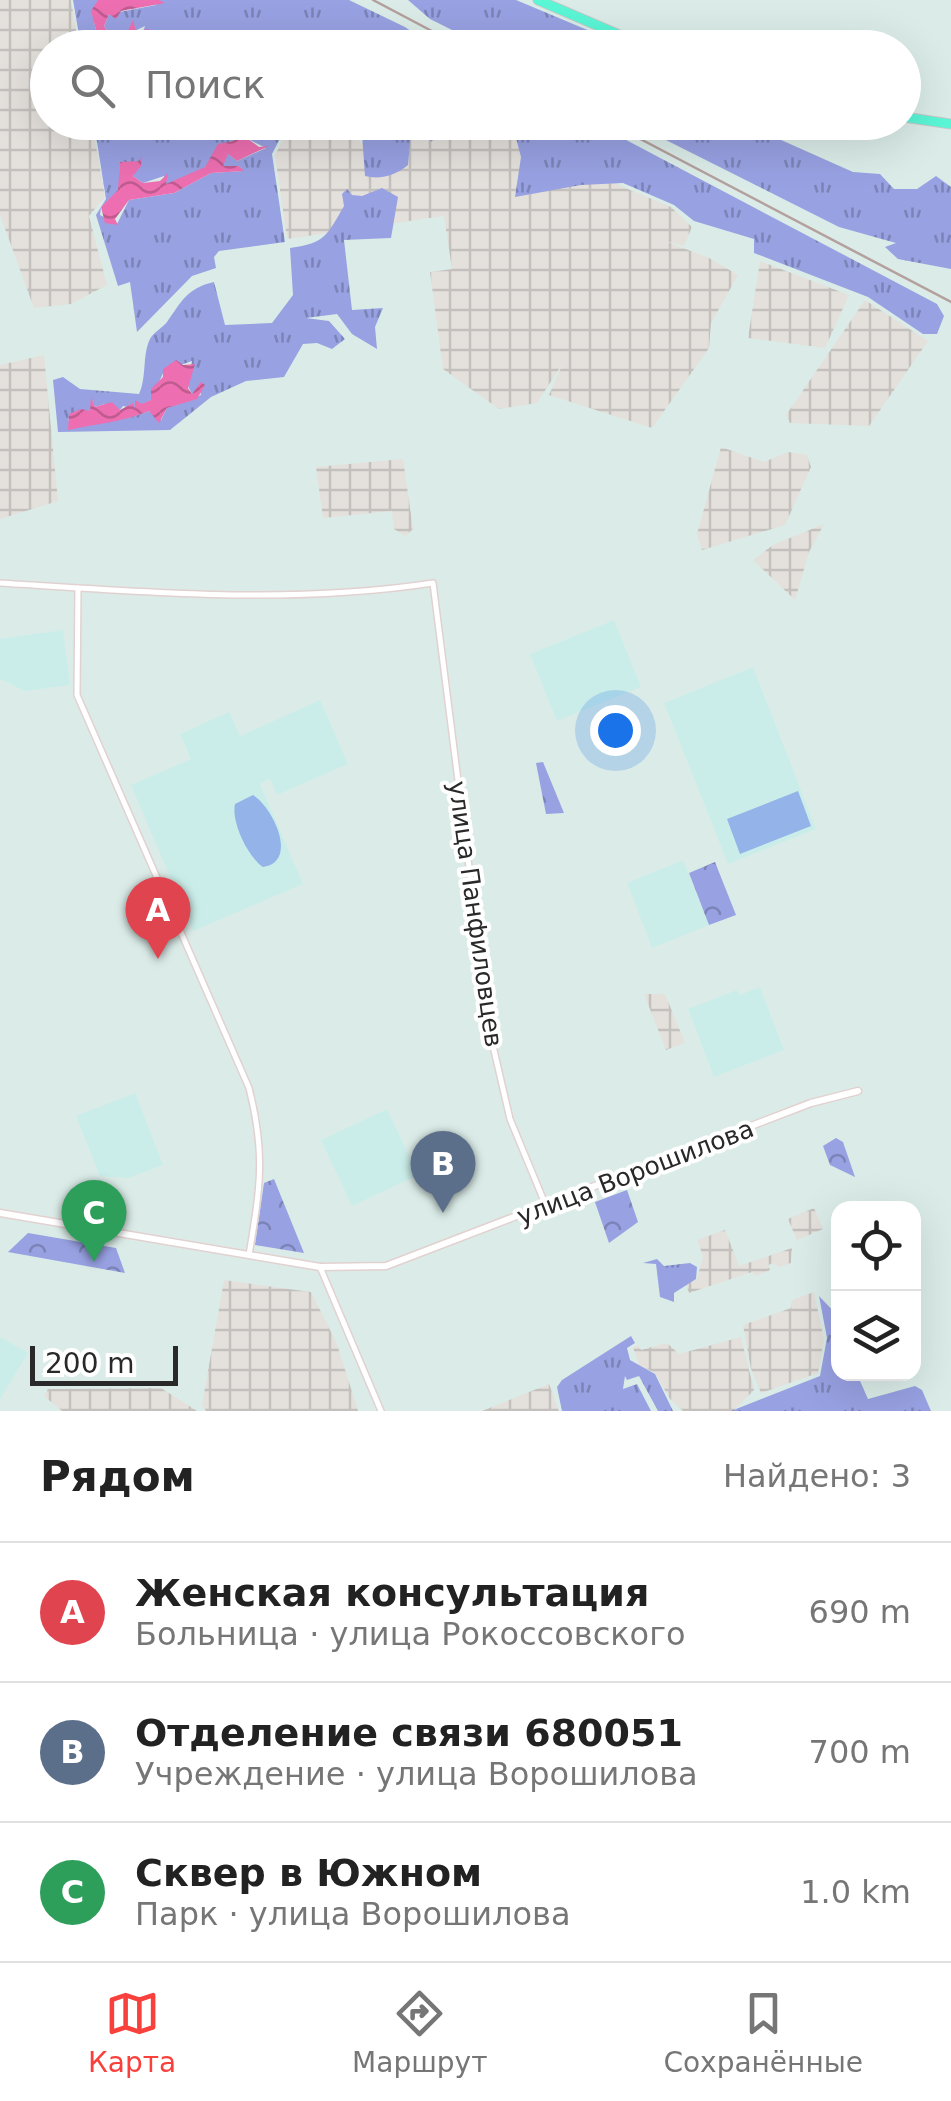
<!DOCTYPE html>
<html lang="ru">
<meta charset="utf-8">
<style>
:root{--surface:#fff;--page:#f2f2f2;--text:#222;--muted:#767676;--line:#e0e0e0;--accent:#f8413c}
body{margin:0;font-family:"DejaVu Sans",sans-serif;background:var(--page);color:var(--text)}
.controls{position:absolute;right:30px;bottom:30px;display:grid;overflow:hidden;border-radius:20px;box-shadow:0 10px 40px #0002}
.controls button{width:90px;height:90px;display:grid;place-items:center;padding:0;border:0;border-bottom:2px solid var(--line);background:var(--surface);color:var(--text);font:50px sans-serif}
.scale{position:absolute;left:30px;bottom:25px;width:148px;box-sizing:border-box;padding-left:10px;border:5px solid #292929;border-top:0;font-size:28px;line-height:35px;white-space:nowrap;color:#292929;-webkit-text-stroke:8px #fff;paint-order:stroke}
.you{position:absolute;left:615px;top:730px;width:35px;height:35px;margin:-25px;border:8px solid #fff;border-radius:50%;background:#1a73e8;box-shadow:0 0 0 15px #1a73e833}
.badge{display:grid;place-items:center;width:65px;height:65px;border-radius:50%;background:var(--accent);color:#fff;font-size:32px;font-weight:700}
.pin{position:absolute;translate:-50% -82px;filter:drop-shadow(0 2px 5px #0008)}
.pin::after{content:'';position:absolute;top:52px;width:35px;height:30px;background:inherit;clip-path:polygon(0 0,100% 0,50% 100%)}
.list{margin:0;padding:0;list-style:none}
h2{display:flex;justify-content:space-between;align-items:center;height:130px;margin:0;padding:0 40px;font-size:42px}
h2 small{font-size:32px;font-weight:400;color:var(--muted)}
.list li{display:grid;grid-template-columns:65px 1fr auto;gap:30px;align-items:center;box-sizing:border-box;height:140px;padding:0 40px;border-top:2px solid var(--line)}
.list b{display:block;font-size:38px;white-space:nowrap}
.list p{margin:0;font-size:32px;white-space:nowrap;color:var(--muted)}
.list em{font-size:32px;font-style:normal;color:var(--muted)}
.icon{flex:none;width:55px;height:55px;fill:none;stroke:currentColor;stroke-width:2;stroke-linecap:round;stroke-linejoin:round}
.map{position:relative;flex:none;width:951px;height:1411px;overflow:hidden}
.search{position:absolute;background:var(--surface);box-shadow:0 10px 40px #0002;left:30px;right:30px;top:30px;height:110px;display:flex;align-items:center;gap:25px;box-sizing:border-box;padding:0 35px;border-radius:55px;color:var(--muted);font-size:38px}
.sheet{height:550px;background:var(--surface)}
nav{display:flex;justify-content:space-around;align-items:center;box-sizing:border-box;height:140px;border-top:2px solid var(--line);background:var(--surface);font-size:28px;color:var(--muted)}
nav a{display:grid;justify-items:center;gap:5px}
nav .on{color:var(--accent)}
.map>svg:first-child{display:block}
</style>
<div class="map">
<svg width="951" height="1411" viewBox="0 0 951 1411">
<defs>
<pattern id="industrial-grid" width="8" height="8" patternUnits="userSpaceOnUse" patternTransform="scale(2.5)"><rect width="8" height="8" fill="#e4e0dc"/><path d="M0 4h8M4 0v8" fill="none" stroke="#c4c0bd"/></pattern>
<pattern id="grass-tufts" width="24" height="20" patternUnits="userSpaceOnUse" patternTransform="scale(2.5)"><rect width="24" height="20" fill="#98a1e2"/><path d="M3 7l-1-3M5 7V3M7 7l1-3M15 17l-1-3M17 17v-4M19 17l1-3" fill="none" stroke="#7c83b7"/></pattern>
<pattern id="park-crowns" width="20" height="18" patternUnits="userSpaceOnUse" patternTransform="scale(2.5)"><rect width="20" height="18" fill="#98a1e2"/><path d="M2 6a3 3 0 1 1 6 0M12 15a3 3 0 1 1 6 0" fill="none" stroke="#7c83b7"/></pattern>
<pattern id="water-waves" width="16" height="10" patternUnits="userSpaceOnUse" patternTransform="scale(2.5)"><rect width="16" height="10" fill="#ed6fb1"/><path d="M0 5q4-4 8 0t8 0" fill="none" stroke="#c05b90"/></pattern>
</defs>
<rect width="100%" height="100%" fill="#dbece8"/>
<!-- industrial -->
<g fill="url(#industrial-grid)">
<polygon points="0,0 71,0 79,47 48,48 48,122 92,123 105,197 89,216 107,285 71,304 34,308 0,215"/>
<polygon points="292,123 342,123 361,143 512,123 623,187 671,207 692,227 684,246 665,241 709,258 738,275 711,323 709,348 652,428 549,395 563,363 537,403 499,409 443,369 430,272 452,269 444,216 287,239 275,155"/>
<polygon points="760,261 849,295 825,348 748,338"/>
<polygon points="865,300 928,341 869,426 790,423 786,415"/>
<polygon points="44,355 58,501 0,519 0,365"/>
<polygon points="721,447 764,462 788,452 807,455 811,467 785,525 702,550 697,534"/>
<polygon points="403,459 413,529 405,536 394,529 392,511 323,518 316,467"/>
<polygon points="824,524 809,552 795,600 753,560 773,545"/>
<polygon points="644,994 665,994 685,1043 666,1050"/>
<polygon points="814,1208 823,1229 797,1240 788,1219"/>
<polygon points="725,1230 739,1266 792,1248 791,1263 779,1267 774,1263 768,1265 770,1270 755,1276 752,1272 689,1293 686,1284 697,1279 703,1256 697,1240"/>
<polygon points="224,1280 311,1292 337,1344 358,1411 206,1411 202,1405"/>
<polygon points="814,1292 824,1339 818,1373 761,1393 751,1369 743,1325 791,1308 792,1300"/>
<polygon points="741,1337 754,1390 733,1411 683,1411 670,1399 655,1373 639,1365 633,1347 639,1345 641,1350 667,1343 679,1354"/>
<polygon points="549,1384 559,1411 482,1411"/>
<polygon points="161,1388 197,1411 62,1411 44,1396 48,1389"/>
</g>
<!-- education -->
<g fill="#cbede9">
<polygon points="614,620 641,687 557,721 530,654"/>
<polygon points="63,630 70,685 25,691 0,679 0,639"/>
<polygon points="753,667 816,829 728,864 664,703"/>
<polygon points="320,700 348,764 277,795 270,779 260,784 303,884 193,931 131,785 191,759 180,734 229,712 240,736"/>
<polygon points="683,860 709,925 652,948 627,883"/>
<polygon points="760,987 784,1050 714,1077 688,1009 737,990 740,995"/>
<polygon points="135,1093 163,1165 128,1178 100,1176 76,1116"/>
<polygon points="387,1109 418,1175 352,1206 321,1140"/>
<polygon points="0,1337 28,1353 0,1399"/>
</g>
<!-- grass -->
<g fill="url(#grass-tufts)" fill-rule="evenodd">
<polygon points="73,0 98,0 94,22 101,47 81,47"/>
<polygon points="159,0 349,0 405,27 434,47 138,47 145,26 114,41 104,26 109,14 156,5"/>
<polygon points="408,0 516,0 628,47 486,47 430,19"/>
<path d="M94,123H244L233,141C214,144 216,157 204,168C193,177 178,180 166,185L164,176L143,183L133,176L140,161L120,165L119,190L101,207L100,215L117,224L129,200L174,193L211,173L243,171L239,166H222L227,153L237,161L266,148L248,139L250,123H288L272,154L285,242L219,251L214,257L216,268L192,276L137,332L130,282L118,286L96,215L106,199Z"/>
<path d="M349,123H450L431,142L426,130L411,133L408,165C396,175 381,180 365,176L362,134Z"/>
<polygon points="512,123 594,123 937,304 944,316 937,334 923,334 868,297 754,253 754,239 694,221 674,205 623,183 581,185 515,197 521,157"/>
<polygon points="632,123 743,123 853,172 880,174 894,189 917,189 936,176 951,187 951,269 898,259 885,247 896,243 839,227"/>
<path d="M382,188L398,197L391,238L344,240L352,310L383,308L375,327L377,349L352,334L337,314L306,318L329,321L345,339L332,349L317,343L303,344L284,377L246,381L211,397L170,430L58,432L53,380L63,377L80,389L139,394C147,377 142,355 150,339C153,333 163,327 167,322C181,302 187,288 214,282L225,325L272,323L293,295L290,248C326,243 327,235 344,206L342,194L347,189L352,195L362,196ZM192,361L188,386L192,394L199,388L201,395L167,408L161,420L149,411C124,421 100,421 75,428L68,420L80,411H91V398L95,407L105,404L120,410L123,406L135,409L151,400L164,371Z"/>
<polygon points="657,1259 664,1266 690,1263 697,1267 696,1279 674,1293 674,1302 660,1297 656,1264 643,1263"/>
<polygon points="819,1296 838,1316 838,1374 857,1374 868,1399 915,1386 922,1390 931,1411 731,1411 820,1376 827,1338"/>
<polygon points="631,1336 635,1343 627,1348 630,1360 655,1374 673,1411 658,1411 639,1376 627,1380 625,1376 623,1389 637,1384 651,1411 562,1411 557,1387 562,1380"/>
</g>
<!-- park -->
<g fill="url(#park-crowns)">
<polygon points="543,762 564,813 546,814 536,763"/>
<polygon points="715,862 736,915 709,925 689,873"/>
<polygon points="836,1138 843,1142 855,1177 830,1165 823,1146"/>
<polygon points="274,1179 304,1253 255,1245 264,1183"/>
<polygon points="627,1190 638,1222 609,1243 595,1202"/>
<polygon points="28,1233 116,1248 125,1273 8,1252"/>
</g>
<!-- pitch -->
<g fill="#94b3e9">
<polygon points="798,791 811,826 740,854 727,819"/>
<path d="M253,795C273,807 299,862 263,867C248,857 231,822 235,804Z"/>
</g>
<!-- water -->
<g fill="url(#water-waves)">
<polygon points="98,0 159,0 165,3 121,11 116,19 109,14 104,26 114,41 127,33 133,20 136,31 149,29 138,47 101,48 91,11"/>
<polygon points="244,123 250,123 248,139 259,147 269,146 237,161 228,154 223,166 239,166 244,171 211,173 174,193 129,200 115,219 118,225 105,223 101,207 118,190 120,162 140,161 142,154 141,166 133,176 143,183 160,181 168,173 166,184 205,167 218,144 233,141"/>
<path d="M176,360L183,365L195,364L188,388L192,394L201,382L205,385L197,399L167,408L159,423L149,411C123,422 95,424 68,430L69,414L81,409L90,411L91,397L95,407L112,402L120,410L133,403L135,409V400L142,404L151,400V389L163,377V369Z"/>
</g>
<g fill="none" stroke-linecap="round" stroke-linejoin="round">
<!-- tertiary casing -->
<g stroke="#e2d1d1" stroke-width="8">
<g id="tertiary">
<path d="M0,583C146,592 288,605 433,583L490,1033L510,1119L546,1206"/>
<path d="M78,588L77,695L249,1088C266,1155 260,1188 249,1255"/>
<polyline points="320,1267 381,1411"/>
</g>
</g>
<!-- secondary casing -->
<g stroke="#e2d1d1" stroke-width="9">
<polyline id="secondary" points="0,1213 320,1267 386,1266 811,1103 858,1091"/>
</g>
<!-- trunk casing -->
<g stroke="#c7c7c7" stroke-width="11">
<g id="trunk">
<polyline points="538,0 650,48"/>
<polyline points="904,117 951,124"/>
</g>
</g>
<!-- tertiary -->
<use href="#tertiary" stroke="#fff" stroke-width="5"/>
<!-- secondary -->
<use href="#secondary" stroke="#fff" stroke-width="6"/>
<!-- trunk -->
<use href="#trunk" stroke="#5af6d6" stroke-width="9"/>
<!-- rail -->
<g stroke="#b4a09e" stroke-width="2.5">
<polyline points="373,0 464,48"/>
<polyline points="608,122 951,302"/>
</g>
</g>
<g text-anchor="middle" stroke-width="8" stroke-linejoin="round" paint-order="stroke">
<!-- street labels -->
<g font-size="25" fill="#292929" stroke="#fff">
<text transform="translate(476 914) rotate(82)" y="9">улица Панфиловцев</text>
<text transform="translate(635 1172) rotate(-21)" y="9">улица Ворошилова</text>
</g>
</g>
</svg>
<div class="controls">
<button><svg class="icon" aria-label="locate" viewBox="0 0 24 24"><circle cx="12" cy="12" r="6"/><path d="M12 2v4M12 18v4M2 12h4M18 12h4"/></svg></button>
<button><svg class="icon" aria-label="layers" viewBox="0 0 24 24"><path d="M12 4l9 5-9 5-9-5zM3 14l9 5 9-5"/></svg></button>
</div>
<div class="scale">200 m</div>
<div class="you"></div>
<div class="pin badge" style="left:158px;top:959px;background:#e0444e">A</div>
<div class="pin badge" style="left:443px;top:1213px;background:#5c6f8a">B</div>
<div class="pin badge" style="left:94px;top:1262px;background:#2e9e5b">C</div>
<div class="search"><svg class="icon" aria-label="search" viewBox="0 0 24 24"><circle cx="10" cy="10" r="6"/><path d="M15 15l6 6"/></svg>Поиск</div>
</div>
<section class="sheet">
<h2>Рядом<small>Найдено: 3</small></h2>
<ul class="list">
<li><span class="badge" style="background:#e0444e">A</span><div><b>Женская консультация</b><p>Больница · улица Рокоссовского</p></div><em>690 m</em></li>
<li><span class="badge" style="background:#5c6f8a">B</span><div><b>Отделение связи 680051</b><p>Учреждение · улица Ворошилова</p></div><em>700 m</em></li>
<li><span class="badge" style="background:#2e9e5b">C</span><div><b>Сквер в Южном</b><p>Парк · улица Ворошилова</p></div><em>1.0 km</em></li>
</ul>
</section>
<nav>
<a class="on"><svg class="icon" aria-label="map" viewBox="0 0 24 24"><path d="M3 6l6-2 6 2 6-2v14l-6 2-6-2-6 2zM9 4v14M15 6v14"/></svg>Карта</a>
<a><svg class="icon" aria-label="directions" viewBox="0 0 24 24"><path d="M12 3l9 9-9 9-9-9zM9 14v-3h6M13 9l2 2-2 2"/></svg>Маршрут</a>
<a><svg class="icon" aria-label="saved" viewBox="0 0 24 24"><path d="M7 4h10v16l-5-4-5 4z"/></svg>Сохранённые</a>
</nav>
